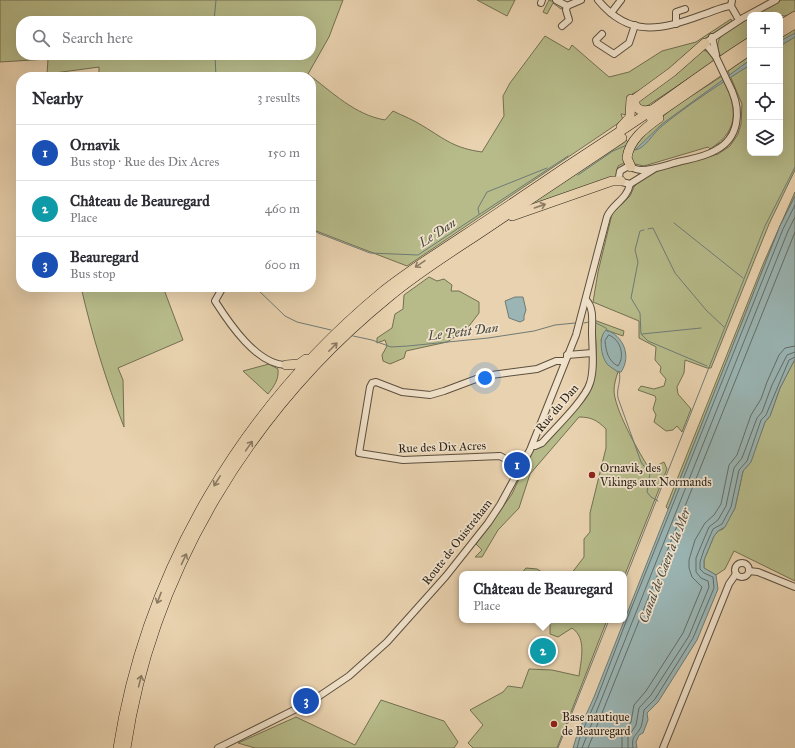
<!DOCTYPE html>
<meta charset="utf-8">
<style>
:root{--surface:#fff;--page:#f2f2f3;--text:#2b2b33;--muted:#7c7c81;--line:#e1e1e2;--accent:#1a73e8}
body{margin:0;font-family:"IM FELL Great Primer",serif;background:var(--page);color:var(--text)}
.controls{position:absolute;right:12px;top:12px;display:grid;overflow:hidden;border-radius:8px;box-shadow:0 4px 16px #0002}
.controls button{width:36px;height:36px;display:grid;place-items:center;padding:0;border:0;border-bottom:1px solid var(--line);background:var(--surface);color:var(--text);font:20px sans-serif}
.you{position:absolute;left:485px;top:378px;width:14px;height:14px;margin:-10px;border:3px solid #fff;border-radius:50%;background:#1a73e8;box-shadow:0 0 0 6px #1a73e833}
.badge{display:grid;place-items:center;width:26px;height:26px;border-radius:50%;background:var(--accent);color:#fff;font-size:13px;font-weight:700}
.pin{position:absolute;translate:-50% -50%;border:2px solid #fff;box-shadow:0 1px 4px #0006}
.popup{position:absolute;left:459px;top:571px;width:168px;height:52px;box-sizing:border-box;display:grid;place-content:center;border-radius:8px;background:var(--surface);filter:drop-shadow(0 1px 3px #0005);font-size:13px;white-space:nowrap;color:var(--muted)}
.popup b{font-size:15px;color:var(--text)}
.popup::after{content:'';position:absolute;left:50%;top:100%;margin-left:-8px;border:8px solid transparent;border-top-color:var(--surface)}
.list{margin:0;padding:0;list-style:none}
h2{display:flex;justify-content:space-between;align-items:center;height:52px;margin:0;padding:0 16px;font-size:17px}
h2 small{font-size:13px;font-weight:400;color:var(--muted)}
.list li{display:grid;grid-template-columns:26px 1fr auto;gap:12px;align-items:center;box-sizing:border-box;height:56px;padding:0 16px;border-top:1px solid var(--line)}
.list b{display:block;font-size:15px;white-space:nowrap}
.list p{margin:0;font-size:13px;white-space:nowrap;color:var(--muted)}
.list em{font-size:13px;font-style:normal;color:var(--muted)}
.icon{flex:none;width:22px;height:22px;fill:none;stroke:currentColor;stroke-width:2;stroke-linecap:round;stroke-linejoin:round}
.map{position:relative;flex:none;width:795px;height:748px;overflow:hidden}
.search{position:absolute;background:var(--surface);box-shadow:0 4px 16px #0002;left:16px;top:16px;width:300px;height:44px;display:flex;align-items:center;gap:10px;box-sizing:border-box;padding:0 14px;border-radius:16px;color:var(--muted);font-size:15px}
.panel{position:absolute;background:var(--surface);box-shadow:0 4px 16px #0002;left:16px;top:72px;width:300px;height:220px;border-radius:16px}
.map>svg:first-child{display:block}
</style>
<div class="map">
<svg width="795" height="748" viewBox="0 0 795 748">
<rect width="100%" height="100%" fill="#e9d2af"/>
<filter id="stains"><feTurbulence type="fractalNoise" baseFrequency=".005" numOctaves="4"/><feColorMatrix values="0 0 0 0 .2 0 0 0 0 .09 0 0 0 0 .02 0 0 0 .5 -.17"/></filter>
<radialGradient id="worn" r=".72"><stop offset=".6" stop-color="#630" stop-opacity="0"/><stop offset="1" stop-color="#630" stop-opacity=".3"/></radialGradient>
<!-- green -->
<g fill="#b7bb8a" stroke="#727052" fill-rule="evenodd">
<path d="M0,0H343L329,37L308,74C332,92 355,115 385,120L393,111C403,116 414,120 423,126C446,140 454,148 482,152L504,116L503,96L510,83L545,36L569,50L572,45L609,77L629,72L662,51L696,42L731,19L732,21L700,42L656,82L632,94L630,98L629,115L621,114L623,120L407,266L311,229V77H99V67L47,74L48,59L0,62ZM21,21H311V55H21Z"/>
<polygon points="477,0 515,0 507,16"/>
<polygon points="549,0 561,5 563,9 561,9 553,3 547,14 543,12"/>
<polygon points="781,0 795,0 795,12 788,16 754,15"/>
<path d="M750,18V39L721,57C709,34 733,28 750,18Z"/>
<polygon points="795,28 795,170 769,224 711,368 707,368 685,360 684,373 677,387 678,394 691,409 682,432 677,426 673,430 666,431 654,422 656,415 653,409 656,399 655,396 638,390 641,386 654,389 664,386 666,379 660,372 661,367 655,360 656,347 639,338 639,321 593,302 598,272 612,214 630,196 634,187 642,178 652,173 718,154 730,146 738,134 741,124 742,104 728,71 750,56 750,153 780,153 780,37"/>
<polygon points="702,50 710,52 715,61 644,108 640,107 638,99"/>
<path d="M722,76C736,105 742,129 710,149L708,147L644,166L635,164L630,158C641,123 693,96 722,76Z"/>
<polygon points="626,140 628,142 626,162 618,166 616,178 538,204 535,201"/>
<polygon points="795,192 795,196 780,226 668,509 666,507 764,262"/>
<polygon points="429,277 437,281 444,279 452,285 451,291 459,291 479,302 479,313 466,330 447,342 406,351 404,358 390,364 383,361 382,355 387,346 385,340 377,343 377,338 392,328 395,314 403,309 404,295"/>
<path d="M81,287H163L183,340L118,368L123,380L124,427C106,381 92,335 81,287Z"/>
<path d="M594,320L624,331L623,336L606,330L601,340L608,364L618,372C616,377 614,385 614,390C614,408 637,449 647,465L654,467L664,462L667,469L624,577V574H571L584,557V539L590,532V513L606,448V429C597,420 591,417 579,417L530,474L519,508L498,530L482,557H475L482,550L476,544L512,494L533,449L591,387C599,370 596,339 594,320Z"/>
<polygon points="795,359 795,581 734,551 725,569 716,575 704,568 704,560 714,536 718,531 723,529 735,508 743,471 749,464 765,422 770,416 780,388"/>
<path d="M269,364L278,369C279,380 274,386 268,394L243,371Z"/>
<polygon points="526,568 537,569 545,574 521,574"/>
<path d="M547,620H607L557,748H473L468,743L483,725L470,710L503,692L508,686L522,688L529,669L552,670L579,676C581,660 587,638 572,628L558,637L550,634V624Z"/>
<polygon points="381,700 444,721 458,742 454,748 255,748 238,743 296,717 355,745"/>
</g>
<!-- water -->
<g fill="#9ab5b4" stroke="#6e7b76">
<polygon points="795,33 795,37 780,46 780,41"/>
<path d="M750,60V65C720,84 689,104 662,126C653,133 645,149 635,150L662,124Z"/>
<polygon points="795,196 795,359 780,388 770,416 765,422 751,462 743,471 735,508 725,527 718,531 714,536 704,560 704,568 716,575 718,589 697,640 658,702 647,713 648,720 643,733 639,735 636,742 637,748 573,748 577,735 594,697 780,226"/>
<polygon points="515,297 523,297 526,310 524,316 524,320 520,322 509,318 505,301"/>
<path d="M606,330C623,335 632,356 621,372H618C614,369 610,367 607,364C601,356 598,337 606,330Z"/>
</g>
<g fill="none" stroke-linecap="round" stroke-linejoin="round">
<!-- shore -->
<g stroke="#646c67" stroke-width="1">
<path d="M609,335C621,340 625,356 618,366C608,361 606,351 605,341Z"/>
<polyline points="577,748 580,737 597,698 627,619 783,229 795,205"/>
<polyline points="582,748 788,231 795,217"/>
<polyline points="588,748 795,232"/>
<polyline points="622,748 622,736 631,722 634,705 646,691 683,633 702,587 692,577 689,568 689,560 695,540 705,523 714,515 721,504 729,465 737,455 751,415 761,399 767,382 779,355 785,348 795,346"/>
<polyline points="628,748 628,737 636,725 639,708 651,695 689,636 709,587 708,581 701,578 696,572 696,558 709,527 718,520 726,506 734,468 742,458 757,418 762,412 772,385 787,355 795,352"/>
<path d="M633,748C631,735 636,737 641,727C643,721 643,716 644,710L655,699L693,638L714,588L713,577L704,573L700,569V562L704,550L713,529L722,524L731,507L739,470L747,461L761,420L766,415L789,360L795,357"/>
</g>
<!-- stream -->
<g stroke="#6e7b76" stroke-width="1">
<polyline points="214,21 216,0"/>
<polyline points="215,55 216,77"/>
<polyline points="578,175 613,151 627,145"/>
<polyline points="479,214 478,208 487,192 547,168"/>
<polyline points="674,223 743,278"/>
<polyline points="311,228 318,233 370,253 418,255 568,156"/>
<polyline points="648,229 653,228 675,273 706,310 724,327"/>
<polyline points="644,230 640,231 635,250 638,262 631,298 640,313 641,334 648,341 707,366"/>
<polyline points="255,287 285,316 297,322 331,330"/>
<polyline points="584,323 589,322"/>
<polyline points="596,323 606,328 608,332"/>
<polyline points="642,334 701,328"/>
<polyline points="353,336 372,340 391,347 408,346 488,338 534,331 555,325 575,323"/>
<path d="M619,371C622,381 616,388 618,398L641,462L650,474L647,492L651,497L658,501"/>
<polyline points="624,582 765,226 795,167"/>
<polyline points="558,748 609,620"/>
</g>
<!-- minor casing -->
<g stroke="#5c503f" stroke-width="8">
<g id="minor">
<polyline points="556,0 567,6"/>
<path d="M598,0C629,38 661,30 702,15C712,12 721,7 731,6"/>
<polyline points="732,0 731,6 739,20"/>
<polyline points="541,3 542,0"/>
<polyline points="567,6 581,0"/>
<polyline points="611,13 621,0"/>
<polyline points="676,24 676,12 685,9"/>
<polyline points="562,26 569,20 566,10 567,6"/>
<polyline points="602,34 596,40 597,43 614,54 629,43 635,25"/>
<polyline points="712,37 716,55"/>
<polyline points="716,57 705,43 743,18 776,0"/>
<path d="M654,169L630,184L622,182L619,177L620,171L627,167C632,167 636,170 641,170C654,170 666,165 678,162C690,159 705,157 716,150C739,138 741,112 732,91"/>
<path d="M223,287L215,301C229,323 257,365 286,365"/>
<polyline points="567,355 592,353"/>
<path d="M532,446H535L542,443C554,429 585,400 590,383C595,368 592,348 592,332C592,322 594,307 586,300"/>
<polyline points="517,474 511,462 500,456 403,460 359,453 370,387 372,383 376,382 402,392 430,395 444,391 484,376 537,369 556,361 565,361"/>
<circle cx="742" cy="570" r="7"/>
<polyline points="749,571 758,572 795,587"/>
<path d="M218,748L312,701L349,676L387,642L446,576L488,523L500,505L530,450L576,335L607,217C612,204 627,200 630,184"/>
<polyline points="663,748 729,584 736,574"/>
</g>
</g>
<!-- highway casing -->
<g stroke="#2d241a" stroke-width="10">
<g id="highway">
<polyline points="780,25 795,16"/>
<polyline points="780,33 795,24"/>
<path d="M652,110C645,111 639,112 635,105V99L672,72L705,43"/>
<polyline points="651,118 750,50"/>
<polyline points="621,127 630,117 631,99"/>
<path d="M631,167L627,158C629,140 645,128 659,118"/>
<polyline points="512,216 612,181 621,181"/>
<polyline points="286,365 299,364 306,359"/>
<path d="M118,748C146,569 243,407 382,292C408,271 436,254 463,236C498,213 532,190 566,167C595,148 624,129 652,110C685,87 716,63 750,42"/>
<path d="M126,748C152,572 251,409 389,297C420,271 455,250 489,227C534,197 578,167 622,138"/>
</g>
</g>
<!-- minor -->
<use href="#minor" stroke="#f1e2cb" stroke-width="6"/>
<!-- highway -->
<use href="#highway" stroke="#e9d2af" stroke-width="9"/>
<!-- minor-bridge casing -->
<g stroke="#5c503f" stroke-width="8" stroke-linecap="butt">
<polyline id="minor-bridge" points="716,57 732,91"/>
</g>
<!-- minor-bridge -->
<use href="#minor-bridge" stroke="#f1e2cb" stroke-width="6"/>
</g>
<!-- one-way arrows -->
<defs><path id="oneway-shaft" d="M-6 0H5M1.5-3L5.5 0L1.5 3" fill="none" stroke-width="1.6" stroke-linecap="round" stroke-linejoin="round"/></defs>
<g stroke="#8b7b64">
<use href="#oneway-shaft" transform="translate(540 206) rotate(-19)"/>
<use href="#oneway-shaft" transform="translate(420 264) rotate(146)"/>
<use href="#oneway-shaft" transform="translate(333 347) rotate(-45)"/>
<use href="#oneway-shaft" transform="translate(249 446) rotate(-55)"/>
<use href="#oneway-shaft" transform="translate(217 481) rotate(122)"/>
<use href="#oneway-shaft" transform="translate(184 559) rotate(-65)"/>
<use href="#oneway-shaft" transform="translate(159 598) rotate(111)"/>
<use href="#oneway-shaft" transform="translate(140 681) rotate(-76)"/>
</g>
<!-- markers -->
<g fill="#8f2418" stroke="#f1e2cb" stroke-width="1.5">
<circle cx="592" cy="475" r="4"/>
<circle cx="554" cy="724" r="4"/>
</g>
<g text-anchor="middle" stroke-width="3.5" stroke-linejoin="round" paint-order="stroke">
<!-- street labels -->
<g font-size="12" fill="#2d241a" stroke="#f1e2cb">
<text transform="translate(557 408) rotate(-50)" y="4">Rue du Dan</text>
<text transform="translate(442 447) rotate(-2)" y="4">Rue des Dix Acres</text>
<text transform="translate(457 542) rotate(-52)" y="4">Route de Ouistreham</text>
</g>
<!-- poi labels -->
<g font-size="12" fill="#2d241a" stroke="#f1e2cb" text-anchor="start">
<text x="600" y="472">Ornavik, des<tspan x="600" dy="14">Vikings aux Normands</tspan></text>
<text x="562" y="721">Base nautique<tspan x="562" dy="14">de Beauregard</tspan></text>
</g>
<!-- water labels -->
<g font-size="13" font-style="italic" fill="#484840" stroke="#f1e2cb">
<text transform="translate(437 232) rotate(-33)" y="5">Le Dan</text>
<text transform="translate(463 331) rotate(-7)" y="5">Le Petit Dan</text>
<text transform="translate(664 565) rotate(-69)" y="5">Canal de Caen à la Mer</text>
</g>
</g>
<rect width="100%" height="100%" filter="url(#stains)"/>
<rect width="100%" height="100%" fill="url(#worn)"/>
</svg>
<div class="controls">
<button>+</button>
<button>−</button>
<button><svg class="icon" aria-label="locate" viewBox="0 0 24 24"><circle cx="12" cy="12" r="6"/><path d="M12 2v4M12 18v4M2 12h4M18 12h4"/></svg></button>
<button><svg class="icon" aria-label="layers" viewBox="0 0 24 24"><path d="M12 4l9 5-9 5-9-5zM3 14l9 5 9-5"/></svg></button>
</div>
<div class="you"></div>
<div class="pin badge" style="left:517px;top:465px;background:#1a4fb4">1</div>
<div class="pin badge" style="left:543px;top:651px;background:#0f9aa8">2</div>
<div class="popup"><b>Château de Beauregard</b>Place</div>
<div class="pin badge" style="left:306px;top:701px;background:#1a4fb4">3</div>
<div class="search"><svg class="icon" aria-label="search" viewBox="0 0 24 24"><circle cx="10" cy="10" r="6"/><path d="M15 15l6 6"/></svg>Search here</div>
<section class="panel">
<h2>Nearby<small>3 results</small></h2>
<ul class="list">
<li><span class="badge" style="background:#1a4fb4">1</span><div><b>Ornavik</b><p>Bus stop · Rue des Dix Acres</p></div><em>150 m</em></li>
<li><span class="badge" style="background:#0f9aa8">2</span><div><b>Château de Beauregard</b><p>Place</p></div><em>460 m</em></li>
<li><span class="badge" style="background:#1a4fb4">3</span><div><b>Beauregard</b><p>Bus stop</p></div><em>600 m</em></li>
</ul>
</section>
</div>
